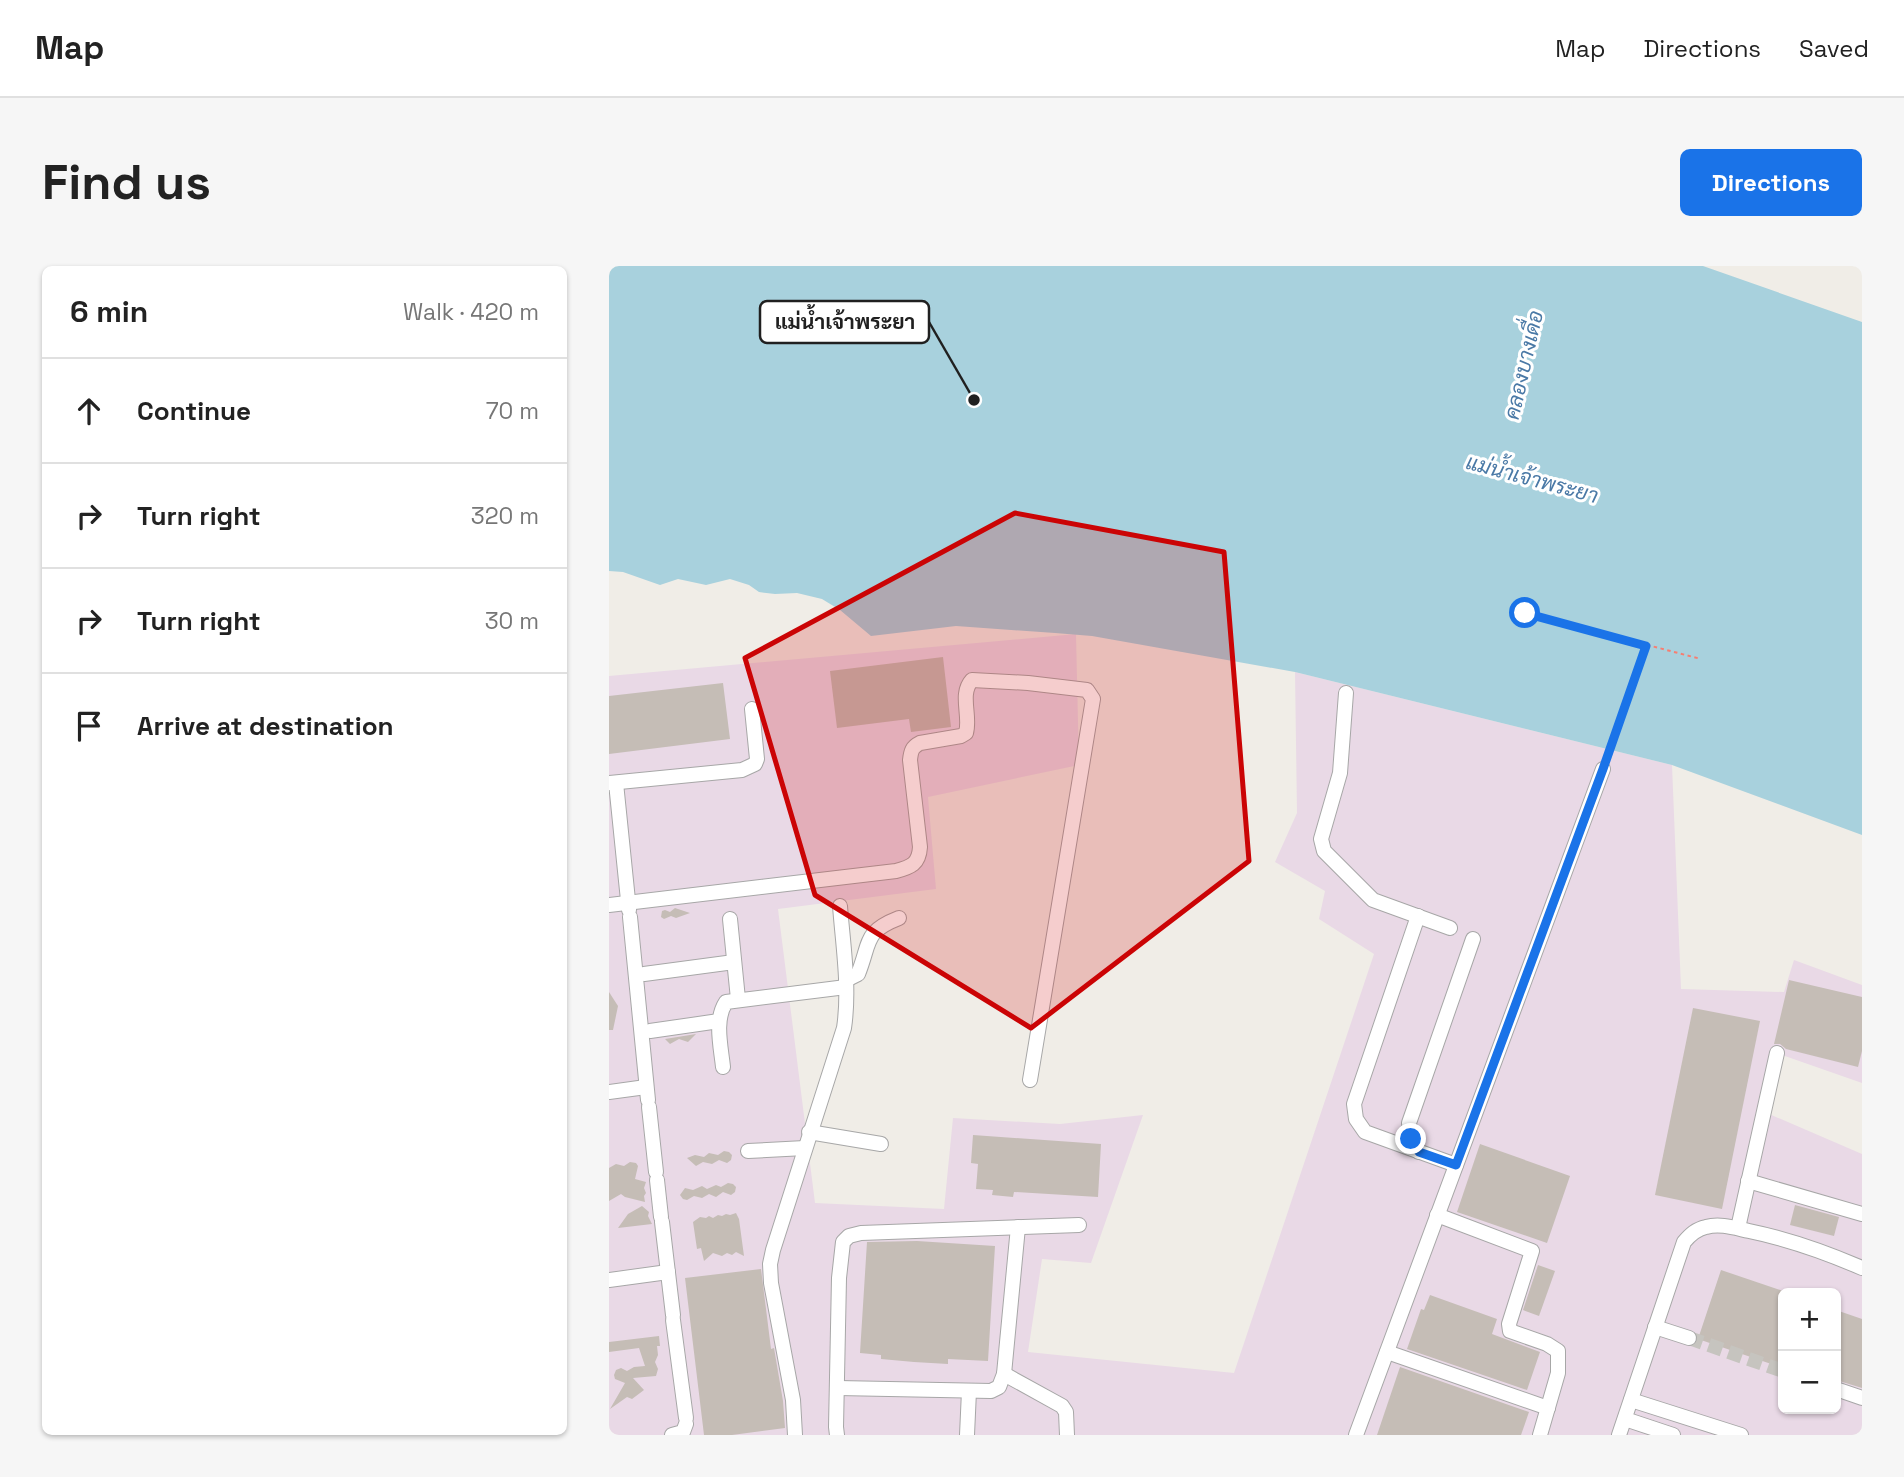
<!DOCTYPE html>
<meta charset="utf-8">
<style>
:root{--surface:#fff;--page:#f6f6f6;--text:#222;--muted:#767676;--line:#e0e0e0;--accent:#1a73e8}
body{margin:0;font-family:"Space Grotesk",Sarabun,sans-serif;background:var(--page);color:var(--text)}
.controls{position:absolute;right:21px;bottom:21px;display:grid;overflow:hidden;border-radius:10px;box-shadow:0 2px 5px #0004}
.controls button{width:63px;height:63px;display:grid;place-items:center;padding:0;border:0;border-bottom:2px solid var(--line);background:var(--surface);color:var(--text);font:35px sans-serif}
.stop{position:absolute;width:21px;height:21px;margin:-16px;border:5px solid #1a73e8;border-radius:50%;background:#fff}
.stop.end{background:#1a73e8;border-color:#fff;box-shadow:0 2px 7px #0008}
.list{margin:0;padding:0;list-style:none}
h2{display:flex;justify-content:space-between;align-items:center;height:91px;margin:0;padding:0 28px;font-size:30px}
h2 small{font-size:23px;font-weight:400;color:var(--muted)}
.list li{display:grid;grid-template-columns:46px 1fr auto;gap:21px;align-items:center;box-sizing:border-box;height:105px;padding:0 28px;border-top:2px solid var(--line)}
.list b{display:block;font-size:26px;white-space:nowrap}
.list em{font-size:23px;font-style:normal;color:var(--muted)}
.icon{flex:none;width:38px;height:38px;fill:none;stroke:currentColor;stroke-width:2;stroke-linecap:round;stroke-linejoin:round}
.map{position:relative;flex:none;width:1253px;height:1169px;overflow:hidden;border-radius:10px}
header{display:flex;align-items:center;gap:42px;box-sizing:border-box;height:98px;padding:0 35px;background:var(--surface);border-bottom:2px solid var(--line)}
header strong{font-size:33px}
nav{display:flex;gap:38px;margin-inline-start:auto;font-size:24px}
.intro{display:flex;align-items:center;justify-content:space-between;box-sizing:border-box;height:168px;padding:0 42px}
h1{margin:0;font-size:49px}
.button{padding:18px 32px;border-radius:10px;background:var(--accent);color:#fff;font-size:24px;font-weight:700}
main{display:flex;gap:42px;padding:0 42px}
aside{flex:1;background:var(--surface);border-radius:10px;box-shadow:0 2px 5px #0004}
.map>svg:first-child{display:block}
</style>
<header>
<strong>Map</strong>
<nav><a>Map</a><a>Directions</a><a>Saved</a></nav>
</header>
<div class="intro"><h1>Find us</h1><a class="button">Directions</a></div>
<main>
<aside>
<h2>6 min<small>Walk · 420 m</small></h2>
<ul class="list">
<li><svg class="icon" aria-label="ahead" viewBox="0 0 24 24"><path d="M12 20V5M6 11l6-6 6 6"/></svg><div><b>Continue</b></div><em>70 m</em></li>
<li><svg class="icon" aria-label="right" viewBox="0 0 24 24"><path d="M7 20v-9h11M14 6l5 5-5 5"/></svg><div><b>Turn right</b></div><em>320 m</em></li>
<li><svg class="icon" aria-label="right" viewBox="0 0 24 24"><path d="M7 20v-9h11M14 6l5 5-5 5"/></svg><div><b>Turn right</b></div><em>30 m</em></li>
<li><svg class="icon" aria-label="arrive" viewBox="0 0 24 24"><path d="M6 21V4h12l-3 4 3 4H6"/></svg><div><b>Arrive at destination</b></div></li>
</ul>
</aside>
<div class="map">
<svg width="1253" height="1169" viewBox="0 0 1253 1169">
<rect width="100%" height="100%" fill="#f0ede7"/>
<!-- industrial -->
<path fill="#e9d9e6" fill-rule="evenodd" d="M467,368L470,499L319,531L327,623L169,643L206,937L335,943L344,852L451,858L534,849L482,997L433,993L419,1086L625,1107L765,688L710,653L716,625L666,596L688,547L686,406L1063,499L1072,723L1175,726L1185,694L1253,719V817L1173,789L1160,848L1253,888V1169H0V410ZM1174,1027H1227V1143H1174Z"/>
<!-- water -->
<polygon fill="#a8d1dd" points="0,0 1094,0 1253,56 1253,569 1063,499 686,406 483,370 446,367 347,360 262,370 231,344 213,333 188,327 166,328 150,326 140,319 121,313 97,319 69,313 51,319 14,306 0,305"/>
<!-- building -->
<g fill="#c5bdb6">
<polygon points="334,391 342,461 302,466 300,453 228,462 221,405"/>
<polygon points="114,417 121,473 0,488 0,430"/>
<polygon points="66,642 81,647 67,652 62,650 55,653 52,651 53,645 56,644 61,646"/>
<polygon points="1180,714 1253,731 1253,785 1249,801 1177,783 1171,778 1165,778"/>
<polygon points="0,726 9,740 4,764 0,764"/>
<polygon points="1084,742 1151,755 1113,943 1046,929"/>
<polygon points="87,768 79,776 70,773 61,778 56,773"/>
<polygon points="364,869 492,878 489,931 405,926 404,931 383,929 384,924 367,923 369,898 362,897"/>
<polygon points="871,878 961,910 938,977 848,946"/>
<polygon points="115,885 120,886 123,889 122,894 118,897 110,894 103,898 94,896 87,900 78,892 86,889 95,891 100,887 109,889"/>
<polygon points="21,896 27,897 29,900 26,913 37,916 35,922 37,927 35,930 36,936 16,931 12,928 0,935 0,902 7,898 15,900"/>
<polygon points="119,917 124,918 127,921 126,926 122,929 114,926 107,931 100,928 93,932 85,930 78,934 74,933 71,929 76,922 84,924 93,920 98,923 107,919 112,921"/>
<polygon points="1186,939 1230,951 1225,970 1181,959"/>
<polygon points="33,940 40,946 39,950 43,958 9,962 19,948"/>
<polygon points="127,947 130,953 135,990 127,986 123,989 118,987 113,990 104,987 95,995 92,982 88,983 84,956 91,951 97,952 100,950 104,952 109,949 113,950 117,948 121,949"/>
<polygon points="308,975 386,980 379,1095 339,1093 339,1098 305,1096 272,1093 272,1089 251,1087 258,976"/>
<polygon points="929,999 946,1005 930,1050 914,1044"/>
<polygon points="152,1003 162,1083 165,1082 174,1135 176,1162 123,1169 95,1169 76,1012"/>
<polygon points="1112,1004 1174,1025 1174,1102 1089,1073"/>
<polygon points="821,1029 888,1053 883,1068 931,1086 918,1124 798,1083 812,1043 815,1044"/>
<polygon points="1227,1044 1253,1053 1253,1122 1227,1114"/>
<polygon points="50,1070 51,1080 48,1080 49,1089 46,1096 49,1103 47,1110 24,1112 35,1124 23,1133 18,1131 1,1143 16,1117 6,1113 5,1109 7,1104 12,1102 18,1105 25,1101 36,1100 30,1082 0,1086 0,1076"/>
<polygon points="791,1101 920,1146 912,1169 768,1169"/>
</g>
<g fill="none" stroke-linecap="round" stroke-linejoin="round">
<!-- minor-tunnel -->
<polyline stroke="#c6c4bf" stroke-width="14" stroke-dasharray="14 7" stroke-linecap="butt" points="1080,1072 1174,1105"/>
<!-- minor casing -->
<g stroke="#a7a7a7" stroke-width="16">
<g id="minor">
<polyline points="737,427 731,507 712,573 715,585 764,634 841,662"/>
<polyline points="0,517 133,504 146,498 148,493 143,443"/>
<polyline points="7,517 20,644"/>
<path d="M0,639L287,605C302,601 310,598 311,581L301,494C302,485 303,481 311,477L352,470L357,467C362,450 350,428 363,414L419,417L478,424L484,433L421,814"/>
<polyline points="809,650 745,838 747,853 756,866 847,899"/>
<polyline points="21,651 39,834"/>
<polyline points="121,653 129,733"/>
<polyline points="35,708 125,696"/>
<path d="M237,714L249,708C262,676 254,666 290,652"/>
<polyline points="41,765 110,755"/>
<path d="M114,801C112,781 105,754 117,736L237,721"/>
<polyline points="0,826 37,821"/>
<polyline points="40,841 47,906"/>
<polyline points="200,866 272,878"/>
<polyline points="139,885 196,882"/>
<polyline points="810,886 802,873 800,857 864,673"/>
<polyline points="48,914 52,951"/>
<polyline points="1139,915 1253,948"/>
<polyline points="828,949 923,985 900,1058 901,1065 938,1078 949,1085 949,1107 931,1169"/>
<polyline points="53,956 64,1049"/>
<polyline points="1129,962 1168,787"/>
<polyline points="0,1014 59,1006"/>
<polyline points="64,1054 77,1152"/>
<polyline points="1046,1061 1080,1072"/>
<polyline points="778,1086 939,1142"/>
<polyline points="395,1108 453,1140 457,1146 458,1169"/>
<polyline points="229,1122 382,1125 390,1121 395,1108 409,961"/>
<polyline points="1227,1123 1253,1132"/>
<polyline points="1022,1134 1132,1169"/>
<polyline points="1016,1153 1064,1169"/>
<polyline points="63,1169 74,1166 77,1158"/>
<path d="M186,1169L184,1134L162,1017L161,998L164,984L235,762C241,722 234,680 231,640"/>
<polyline points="228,1169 227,1161 230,1012 234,976 240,970 252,967 470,959"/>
<polyline points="358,1169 360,1125"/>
<polyline points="747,1169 994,503"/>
<path d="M1010,1169L1075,976C1081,969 1087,963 1097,961C1111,957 1126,962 1140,965C1179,973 1216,986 1253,1002"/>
</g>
</g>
<!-- path -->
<g stroke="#f77e71" stroke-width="2" stroke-dasharray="3.5 3.5" stroke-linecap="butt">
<polyline points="916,347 1092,393"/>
<polyline points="998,491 1036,381"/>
</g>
<!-- minor -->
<use href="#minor" stroke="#fff" stroke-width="14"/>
</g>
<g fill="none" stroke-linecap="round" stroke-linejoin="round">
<!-- route -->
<polyline stroke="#1a73e8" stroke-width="9" points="802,873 810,886 847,899 994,503 1037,380 916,347"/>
</g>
<!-- marked area -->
<path fill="#cb0405" fill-opacity="0.2" stroke="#cb0405" stroke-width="5" stroke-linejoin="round" d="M406,247L615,286L640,595L422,762L206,629L136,392Z"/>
<g text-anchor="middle" stroke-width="6" stroke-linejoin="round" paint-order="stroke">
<!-- water labels -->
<g font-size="21" font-style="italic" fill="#4a79a6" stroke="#fff">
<text transform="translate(915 99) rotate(-77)" y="7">คลองบางเดื่อ</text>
<text transform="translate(923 213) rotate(15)" y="7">แม่น้ำเจ้าพระยา</text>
</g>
</g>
<!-- callouts -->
<path fill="none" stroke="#202020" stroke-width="2.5" d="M365 134L320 56"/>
<circle fill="#202020" stroke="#fff" stroke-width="2.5" cx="365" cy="134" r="7"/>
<rect fill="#fff" stroke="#202020" stroke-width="2.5" x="151" y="35" width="169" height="42" rx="7"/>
<g font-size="21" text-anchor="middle" font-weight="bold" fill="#202020">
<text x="236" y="63">แม่น้ำเจ้าพระยา</text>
</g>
</svg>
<div class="controls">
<button>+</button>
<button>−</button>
</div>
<div class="stop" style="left:916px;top:347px"></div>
<div class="stop end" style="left:802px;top:873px"></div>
</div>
</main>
